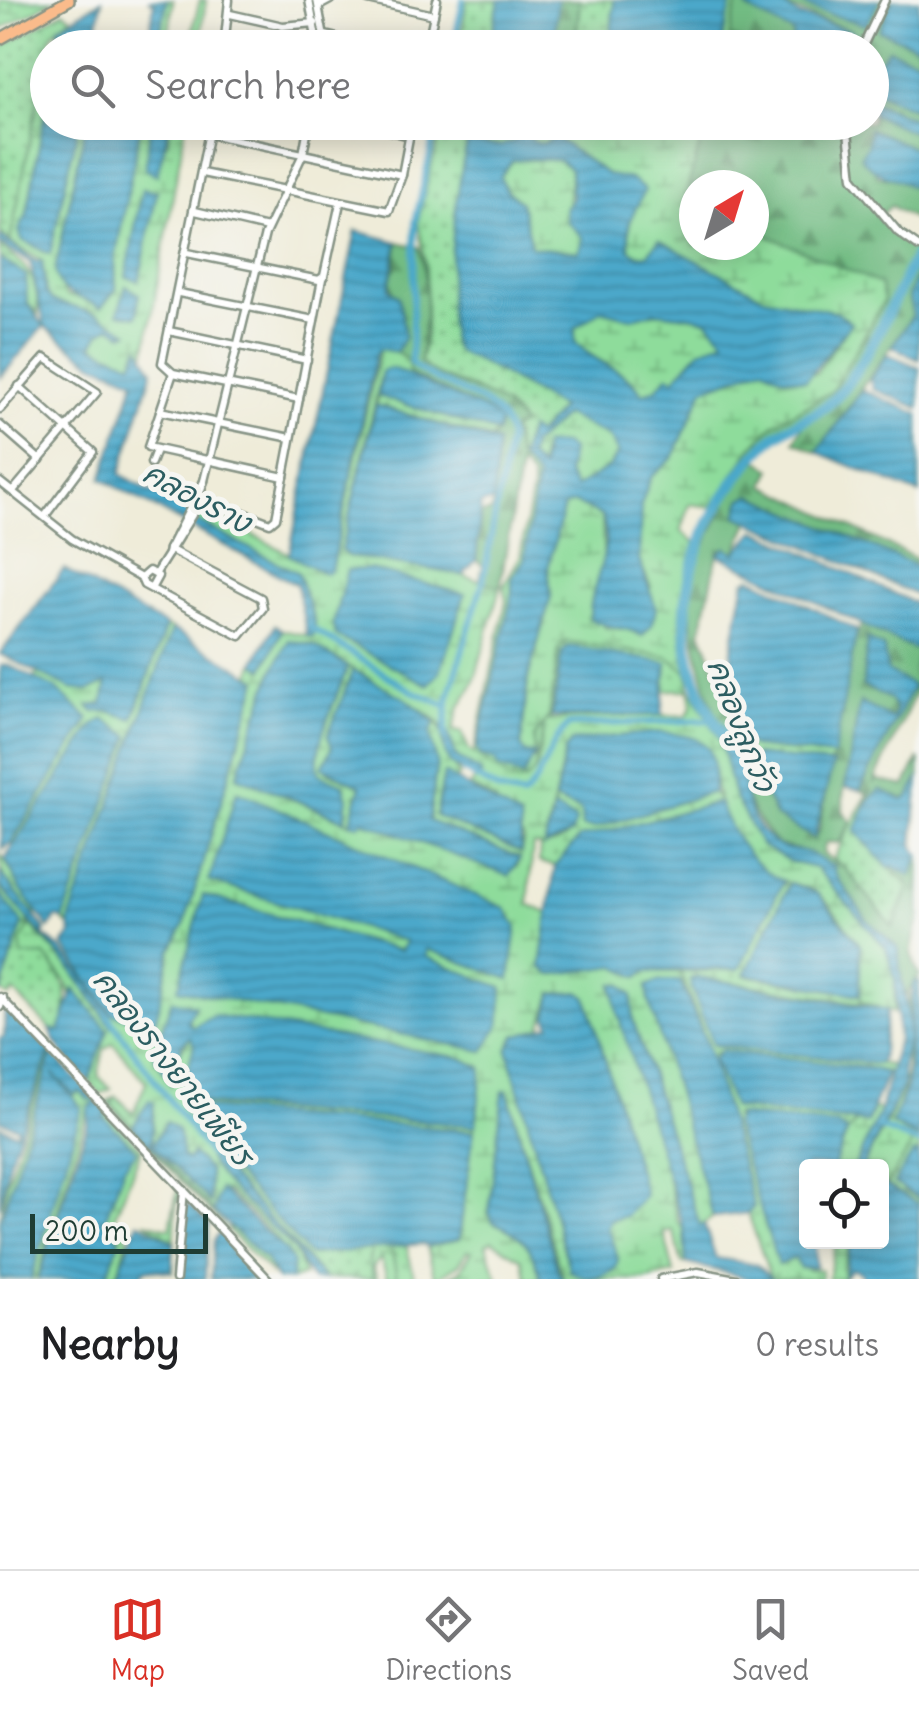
<!DOCTYPE html>
<meta charset="utf-8">
<style>
:root{--surface:#fff;--page:#f2f2f2;--text:#202124;--muted:#757577;--line:#e0e0e0;--accent:#d93025}
body{margin:0;font-family:Delius,"Playpen Sans Thai",sans-serif;background:var(--page);color:var(--text)}
.controls{position:absolute;right:30px;bottom:30px;display:grid;overflow:hidden;border-radius:10px;box-shadow:0 5px 25px #0003}
.controls button{width:90px;height:90px;display:grid;place-items:center;padding:0;border:0;border-bottom:2px solid var(--line);background:var(--surface);color:var(--text);font:50px sans-serif}
.compass{position:absolute;left:679px;top:170px;width:90px;height:90px;border-radius:50%;background:var(--surface);box-shadow:0 5px 25px #0003;rotate:38deg}
.scale{position:absolute;left:30px;bottom:25px;width:178px;box-sizing:border-box;padding-left:10px;border:5px solid #1f3d34;border-top:0;font-size:28px;line-height:35px;white-space:nowrap;color:#1f3d34;-webkit-text-stroke:8px #f6f6f2;paint-order:stroke}
.list{margin:0;padding:0;list-style:none}
h2{display:flex;justify-content:space-between;align-items:center;height:130px;margin:0;padding:0 40px;font-size:42px}
h2 small{font-size:32px;font-weight:400;color:var(--muted)}
.icon{flex:none;width:55px;height:55px;fill:none;stroke:currentColor;stroke-width:2;stroke-linecap:round;stroke-linejoin:round}
.map{position:relative;flex:none;width:919px;height:1279px;overflow:hidden}
.search{position:absolute;background:var(--surface);box-shadow:0 5px 25px #0003;left:30px;right:30px;top:30px;height:110px;display:flex;align-items:center;gap:25px;box-sizing:border-box;padding:0 35px;border-radius:55px;color:var(--muted);font-size:38px}
.sheet{height:290px;background:var(--surface)}
nav{display:flex;justify-content:space-around;align-items:center;box-sizing:border-box;height:140px;border-top:2px solid var(--line);background:var(--surface);font-size:28px;color:var(--muted)}
nav a{display:grid;justify-items:center;gap:5px}
nav .on{color:var(--accent)}
.map>svg:first-child{display:block}
</style>
<div class="map">
<svg width="919" height="1279" viewBox="0 0 919 1279">
<defs>
<pattern id="grass-dots" width="8" height="8" patternUnits="userSpaceOnUse" patternTransform="scale(2.5)"><rect width="8" height="8" fill="#8edc9b"/><path d="M2 2h.1M6 6h.1" fill="none" stroke="#73b47f" stroke-width="1.8" stroke-linecap="round"/></pattern>
<pattern id="forest-firs" width="22" height="20" patternUnits="userSpaceOnUse" patternTransform="scale(2.5)"><rect width="22" height="20" fill="#72bc83"/><path d="M5 1l3.5 6h-7zM16 11l3.5 6h-7z" fill="#5d9a6c"/></pattern>
<pattern id="wetland-marsh" width="20" height="14" patternUnits="userSpaceOnUse" patternTransform="scale(2.5)"><rect width="20" height="14" fill="#8edc9b"/><path d="M1 5h8M5 5V1M11 12h8M15 12V8" fill="none" stroke="#73b47f"/></pattern>
<pattern id="water-rules" width="6" height="5" patternUnits="userSpaceOnUse" patternTransform="scale(2.5)"><rect width="6" height="5" fill="#4ba8ca"/><path d="M0 2.5h6" fill="none" stroke="#3e8aa5"/></pattern>
</defs>
<rect width="100%" height="100%" fill="#f6f6f2"/>
<filter id="ink" filterUnits="userSpaceOnUse"><feTurbulence type="fractalNoise" baseFrequency=".01" numOctaves="2"/><feDisplacementMap in="SourceGraphic" scale="20" xChannelSelector="R" yChannelSelector="G"/><feConvolveMatrix kernelMatrix="1 2 1 2 8 2 1 2 1" color-interpolation-filters="sRGB"/></filter>
<filter id="wash" filterUnits="userSpaceOnUse"><feTurbulence type="fractalNoise" baseFrequency=".0048" numOctaves="4" result="noise"/><feDisplacementMap in="SourceGraphic" scale="40" xChannelSelector="R" yChannelSelector="G"/><feGaussianBlur stdDeviation="2.25" result="paint"/><feColorMatrix in="noise" values="0 0 0 0 0 0 0 0 0 0 0 0 0 0 0 0 0 1.4 0 .05"/><feComposite in="paint" operator="in"/></filter>
<g filter="url(#wash)">
<rect width="100%" height="100%" fill="#efecd9"/>
<!-- grass -->
<g fill="url(#grass-dots)" stroke="#568c68" stroke-width="2.5">
<polygon points="467,0 499,0 490,47 459,48"/>
<polygon points="580,0 614,0 610,47 575,48"/>
<polygon points="733,0 738,0 730,37 755,47 720,48"/>
<polygon points="64,11 72,17 53,33 48,48 10,242 0,232 0,48"/>
<path d="M442,123H473C454,196 449,269 451,345L561,408L536,435H526L521,458L537,478L524,560L512,578V595L477,748L535,760L534,737L549,715L559,648L566,641L668,657L688,672L690,690H665L667,663L562,652L552,717L545,721L533,777C510,787 491,767 474,753L506,601L503,586L520,557L532,488V479L515,457L512,429L521,425L474,389L432,373L420,362L426,334V267L418,222Z"/>
<polygon points="378,396 497,433 491,439 376,405"/>
<polygon points="348,667 353,670 328,735 332,748 326,771 361,786 350,823 345,820 348,809 316,768 321,737"/>
<path d="M435,722C449,735 442,758 460,774L456,780L444,774L436,816L521,852L520,858L429,821L437,763L430,734Z"/>
<polygon points="739,737 753,747 834,756 833,764 754,756 752,763"/>
<polygon points="872,785 855,831 910,885 893,927 834,858"/>
<path d="M713,792L719,802L579,838L555,866L539,862L540,846C558,846 571,838 576,820L554,808L555,800L581,811L595,828Z"/>
<polygon points="784,881 790,883 745,975 860,995 873,1005 699,977 714,1045 893,1065 892,1072 715,1052 733,1108 857,1122 847,1132 838,1125 734,1116 778,1265 795,1258 808,1270 821,1270 821,1279 771,1279 748,1213 754,1206 707,1044 680,972 739,969"/>
<path d="M0,886L29,920L27,927L39,954L45,955C67,983 73,997 59,1031L50,1029L14,992L9,997L1,992L23,923L1,897Z"/>
<path d="M909,993C913,1041 910,1079 892,1124L887,1122L906,1077Z"/>
<polygon points="50,1051 52,1054 0,1222 7,1182"/>
<polygon points="52,1072 74,1094 79,1090 96,1099 88,1109 37,1279 31,1279 82,1108"/>
<polygon points="116,1096 111,1103 230,1233 106,1102"/>
<polygon points="181,1102 476,1126 474,1131 186,1109"/>
<polygon points="909,1134 919,1138 919,1153 913,1153 903,1191 919,1199 919,1204 882,1182 888,1183 911,1146"/>
<polygon points="206,1141 309,1254 373,1248 369,1259 373,1279 324,1278 205,1148"/>
<polygon points="124,1221 128,1240 116,1279 106,1279"/>
<polygon points="406,1245 415,1279 397,1279 391,1247"/>
</g>
<!-- forest -->
<g fill="url(#forest-firs)" stroke="#487c5c" stroke-width="2.5">
<polygon points="558,0 580,0 575,47 553,47"/>
<polygon points="738,0 745,0 748,9 794,33 792,47 755,47 729,37"/>
<path d="M773,0H801L866,24L880,0H892L879,30L919,47V60L888,49L872,70V48L854,47L859,37C840,22 799,15 773,0Z"/>
<polygon points="872,90 916,109 919,106 919,121 872,101"/>
<path d="M872,114L919,135V150L870,129L877,176L899,179L911,187L919,180V222L891,206L878,217L919,254C919,278 907,292 913,315L817,452L794,441L802,427L783,425L751,456L772,469L764,485L917,559L914,565L752,495L742,499L737,516L749,522L736,553L719,549L701,631L744,741C739,738 734,737 729,734C707,717 683,603 691,576C698,554 712,532 722,512L712,507L752,447L775,423L832,391L884,301L880,284L754,230V185H694V205L684,201L706,123L872,122Z"/>
<path d="M398,242L419,247C432,285 424,323 420,363C449,389 501,388 522,425L512,429L520,466L500,587L479,582L483,566L476,560L481,514L492,512L493,502L497,443L491,439L497,433L489,412L409,374L408,361L396,352L405,336L389,276L396,267Z"/>
<path d="M862,624L913,649L919,646L914,674L919,686L873,784L877,780L905,786L919,758V777L909,798L868,802L871,789L868,794L860,790L913,687L887,671L884,648L867,639L863,686L891,699L896,709L892,719L860,703L843,796V811L851,822L839,843L826,842L823,854L844,867L893,927L910,885L889,868L892,866L911,876L919,855V917L911,954L919,976L906,995L899,984L898,948L867,920L829,866L810,853L778,845C751,815 737,795 748,755L776,817L814,838L819,832L852,648Z"/>
</g>
<!-- wetland -->
<g fill="url(#wetland-marsh)" stroke="#568c68" stroke-width="2.5" fill-rule="evenodd">
<polygon points="0,0 54,0 0,30"/>
<polygon points="167,0 173,0 169,34 191,36 200,0 206,0 199,47 157,48"/>
<path d="M47,53V102L22,240L44,252L79,123H86L55,271L66,296L89,299L101,308L116,289L115,259L141,123H151L145,169L168,141L170,123H186L144,360L137,351L132,363L92,346L99,333L111,326L127,332L99,315L52,301L46,293L42,261L10,242ZM143,189L157,191L139,281Z"/>
<path d="M473,122L565,123L567,130L570,123H609L701,140L684,201L694,205V245H754V230L880,284L884,301L832,391L775,423L752,447L712,507L690,504L681,531L695,542C681,586 675,627 688,672L668,657L566,641L559,648L549,716L534,737L535,754L525,753L521,746L528,678L551,596L548,568L564,506L575,503L602,516L604,566L590,608L606,628L631,629L651,587L639,560L640,505L651,477L673,458L704,388L764,367L783,377L816,373L851,323L837,312L764,297L659,240L648,254L638,255L629,249L630,179L608,175L556,138L541,144L524,136L502,146L468,143Z"/>
<polygon points="530,159 559,160 570,169 568,221 583,238 580,252 531,247 521,202 507,191 500,177 512,161"/>
<path d="M0,247C28,263 39,281 38,314L27,303L26,275L0,259Z"/>
<path d="M601,310L632,318L656,312L690,316L707,320L726,340L701,350L674,380L668,376L657,388L642,394C630,370 593,363 575,341L574,328Z"/>
<path d="M380,349L392,350L408,361L409,375L382,371L341,550L348,556L463,575L500,587L474,683L459,708L453,731L462,732L469,750L508,778L525,781L536,770L545,721L627,714L686,716L692,707L689,686L722,743L734,796L761,844L791,862L816,868L886,948L895,979L894,1013L861,1001L857,979L860,945C846,928 832,904 815,892C804,884 790,885 778,880C746,865 712,806 715,772L658,732L572,741L565,751L544,847L533,845L528,904L550,914L541,967L551,975L616,965L631,971L680,972L707,1044L680,982L648,986L713,1217L700,1227L633,1020L632,995L621,984L678,1222L684,1229L686,1263H682L673,1230L664,1232L674,1273L646,1279H563L507,1090L489,1212L493,1222C524,1235 533,1247 541,1279H527L522,1259L492,1241L486,1245L498,1279H446L459,1272L472,1251H467L459,1264L435,1279L427,1247L459,1239L482,1067L461,1058L213,1015L193,1027L172,1000L176,1059L190,1036L194,1044L188,1094L210,1104H182L206,1141L205,1153L295,1250L304,1275L291,1279C294,1245 254,1218 231,1195L226,1190L213,1211L164,1161L176,1165L197,1159L192,1154L188,1160L183,1158L162,1134L151,1146L154,1103L133,1126L111,1103L116,1096L133,1113L146,1082L113,1043L104,1049L98,1076L111,1089L100,1094L89,1081L105,1034L74,989L70,994L66,982L45,955L22,956L20,943L30,925L70,968L109,1023V1012L154,1027L171,951L184,925L257,681L251,673L254,663L264,668L282,630L313,637L315,623L298,573L196,521V516L203,509L326,573L331,570ZM315,646L430,715L447,730L456,757L481,772L470,786L494,800L524,839L517,867L363,821L359,825L350,823L237,776L272,683ZM237,792L505,908L426,948L425,957L502,988H179L204,895L401,951L405,940L210,881ZM552,994L626,1216L611,1220L607,1227L618,1258L570,1271L508,1050L515,1036L541,1028Z"/>
<polygon points="565,414 609,437 618,453 609,467 575,489 567,474 571,450 563,444 540,455 541,470 528,457 533,444"/>
<path d="M166,626L172,629L70,927L63,920L129,736L105,719L92,727L14,845L11,843L39,799L78,710L33,680L37,673C72,685 70,693 107,683L103,704L89,708L126,714L137,709Z"/>
<path d="M0,854L40,915C17,909 0,876 0,854Z"/>
<polygon points="874,1108 880,1111 855,1166 834,1166 847,1132 857,1122 867,1123"/>
<polygon points="106,1111 142,1148 113,1221 123,1227 120,1240 104,1222 124,1166 135,1148 103,1117"/>
<polygon points="887,1122 909,1134 911,1146 887,1184 882,1182 882,1166 863,1166"/>
<polygon points="178,1187 182,1193 176,1205 173,1273 174,1241 145,1222 170,1228"/>
<polygon points="229,1226 266,1260 277,1279 230,1233"/>
<polygon points="836,1242 851,1242 843,1267 844,1279 828,1279"/>
<polygon points="391,1247 397,1279 387,1279 381,1258 373,1267 377,1279 373,1279 369,1259 373,1248"/>
</g>
<!-- water -->
<g fill="url(#water-rules)" stroke="#35727f" stroke-width="2.5" fill-rule="evenodd">
<polygon points="102,0 94,47 60,47 59,27"/>
<polygon points="148,0 167,0 157,47 148,47 154,2"/>
<polygon points="499,0 558,0 553,47 490,47"/>
<polygon points="614,0 733,0 720,47 610,47"/>
<polygon points="745,0 773,0 800,16 850,30 859,37 854,47 792,47 793,33 748,9"/>
<polygon points="880,0 866,25 808,8 801,1"/>
<polygon points="892,0 919,0 919,47 879,30"/>
<polygon points="888,49 919,60 917,110 872,90 872,70"/>
<polygon points="872,101 919,121 919,135 872,114"/>
<polygon points="47,102 48,122 79,123 50,254 22,240 19,230 27,214"/>
<path d="M86,123H141L115,259L116,289L101,308C80,293 61,301 55,271Z"/>
<polygon points="151,123 170,123 157,175 145,169"/>
<polygon points="609,123 699,123 694,139"/>
<path d="M869,129L919,150V180L911,187C888,172 882,181 860,157L868,144Z"/>
<path d="M524,136L541,144L556,138L608,175L630,179L645,190L629,222V249L638,255L648,254L659,240L764,297L837,312L851,323L806,380L783,377L764,367L704,388L673,458L651,477L641,505L639,560L656,608L652,625L642,636C626,625 607,629 590,619C589,583 615,553 602,516L575,503L564,506L548,568L551,596L528,678L521,746L525,753L535,754L523,777L499,768L495,761L481,756L477,748L512,595V578L524,560L537,478L520,458L529,429L537,435L561,408C533,392 506,375 475,360C468,357 460,355 455,349C440,331 457,169 468,143L501,146ZM530,159L559,160L570,169L572,199L565,208L567,221L583,238L579,252L531,247L521,202L507,191L500,177L512,161ZM601,310L632,318L656,312L690,316L707,320L725,340L700,350L674,379L669,375L657,388L642,394C629,370 593,364 575,341V328ZM565,415L609,437L618,453L609,467L575,488L567,474L571,450L563,444L543,445L541,469L528,457L533,444Z"/>
<polygon points="142,189 157,191 139,281 126,277"/>
<polygon points="356,231 398,242 389,289 399,297 405,336 396,352 380,349 376,354 331,570 326,574 289,555"/>
<polygon points="0,236 36,262 42,261 46,293 52,301 99,315 129,332 122,334 111,326 100,333 92,346 132,363 140,347 153,370 120,474 196,516 196,521 298,573 315,623 313,637 307,636 297,585 102,479 135,380 91,362 45,327 30,262 0,244"/>
<polygon points="0,259 26,275 27,303 44,326 0,378"/>
<polygon points="919,271 919,360 892,346 913,315 908,296"/>
<polygon points="126,286 139,294 137,316 118,313"/>
<polygon points="887,354 919,367 919,408 873,389 870,380"/>
<polygon points="392,368 489,412 500,421 497,433 378,396 382,371"/>
<polygon points="862,390 919,414 919,494 817,452"/>
<polygon points="376,405 497,443 493,502 481,504 476,560 463,575 348,556 341,550"/>
<polygon points="751,495 919,567 919,596 737,516 742,499"/>
<polygon points="756,530 919,605 919,646 913,649 718,555 726,547 736,553"/>
<polygon points="64,569 166,626 133,719 109,711 94,712 88,706 103,704 107,683 88,691 71,689 0,654"/>
<polygon points="370,569 465,594 440,672 428,685 336,636 333,624 347,570"/>
<path d="M751,577L857,630L834,756L753,747C710,717 737,624 745,581Z"/>
<polygon points="275,625 282,630 264,669 254,663"/>
<polygon points="172,629 258,680 184,925 171,951 154,1027 111,1013 63,945 71,935 69,920"/>
<polygon points="867,638 884,648 887,671 913,686 860,790 845,787 860,702 892,719 896,710 890,699 863,686"/>
<path d="M289,640L315,646L348,667C338,693 311,749 319,774L343,784L348,798L345,820L237,776L272,674Z"/>
<polygon points="569,646 667,663 662,715 552,717 562,652"/>
<polygon points="7,664 56,689 89,719 11,843 2,849 0,666"/>
<polygon points="353,670 408,700 435,722 430,734 437,763 429,821 520,858 509,876 363,821 359,825 350,823 361,786 322,767 332,748 328,735"/>
<polygon points="104,719 130,736 63,920 57,917 49,928 20,889 5,858 92,727"/>
<path d="M716,723H722L728,733L739,737L748,755C739,788 746,823 777,845C787,852 798,848 807,852C817,855 823,864 834,866L835,874L867,920L899,949C898,978 908,1000 909,1029C909,1049 898,1064 904,1083L863,1166H855L880,1111L898,1039L895,979L886,948L816,868L791,862L761,845L734,796Z"/>
<path d="M442,728L447,730L456,757L481,772V776C448,768 444,764 442,728Z"/>
<path d="M658,732C705,737 718,740 713,792L595,828L582,827L581,811L555,800L565,751L572,741Z"/>
<polygon points="755,755 833,764 814,838 776,817 752,763"/>
<polygon points="444,773 520,818 521,852 436,816"/>
<polygon points="919,777 913,844 919,855 911,876 893,866 889,868 855,831 868,802 880,789 903,800 909,797"/>
<polygon points="237,791 505,908 517,926 510,979 426,949 426,957 503,988 500,1024 484,1051 178,989 203,895 400,951 405,941 209,881"/>
<path d="M719,802C731,833 752,869 784,881L739,969L645,972L638,977L616,966L551,975L541,967L555,866L579,838Z"/>
<polygon points="554,808 576,820 572,833 544,847"/>
<polygon points="0,872 46,931 43,934 63,951 109,1012 110,1024 70,968 0,886"/>
<polygon points="790,883 817,893 860,945 860,995 745,974"/>
<polygon points="0,893 23,923 1,992 0,992"/>
<polygon points="699,977 887,1010 881,1060 878,1064 713,1045 691,987 690,979"/>
<polygon points="659,981 680,981 707,1044 754,1207 748,1213 713,1217 649,1000 647,986"/>
<polygon points="913,982 919,982 919,1138 892,1124 907,1086"/>
<polygon points="621,984 632,995 633,1020 700,1226 704,1224 716,1258 757,1265 771,1279 751,1279 686,1263 684,1229 617,1011 613,984"/>
<path d="M74,989L108,1030L89,1081C73,1064 57,1051 50,1029L59,1031Z"/>
<path d="M579,992L587,998L645,1195L626,1216L611,1220L607,1227L618,1258L616,1268C604,1279 585,1279 570,1271L508,1050L515,1036L551,1025L547,1017L552,994Z"/>
<polygon points="172,1000 195,1005 187,1022 193,1027 213,1015 461,1058 482,1068 476,1126 210,1104 188,1094 184,1084 194,1045 190,1037 182,1044 171,1085 153,1054"/>
<polygon points="5,1005 50,1051 9,1161 0,1207 0,1126 16,1133 18,1127 0,1121 0,1038 4,1037"/>
<polygon points="721,1050 871,1068 887,1073 867,1123 733,1108 713,1059"/>
<polygon points="52,1054 93,1096 89,1101 79,1091 74,1095 52,1073 82,1108 31,1279 0,1279 0,1222"/>
<path d="M507,1090L558,1271L563,1279H541C533,1247 524,1235 493,1222L489,1212L503,1091Z"/>
<polygon points="96,1099 106,1111 104,1117 137,1151 124,1167 104,1222 120,1240 106,1279 38,1279 88,1123 88,1109"/>
<polygon points="149,1100 154,1103 151,1146 133,1126"/>
<polygon points="188,1106 474,1131 459,1239 427,1247 422,1244 309,1255 206,1141"/>
<polygon points="738,1115 838,1125 847,1132 834,1166 806,1166 806,1242 815,1242 816,1267 800,1268 795,1258 778,1265 734,1124"/>
<polygon points="166,1122 178,1130 183,1158 188,1160 192,1153 209,1171 210,1202 152,1145"/>
<path d="M205,1148L324,1279H312C302,1268 300,1256 292,1247C270,1222 211,1180 205,1148Z"/>
<polygon points="913,1153 919,1153 919,1199 894,1183"/>
<polygon points="882,1183 919,1204 919,1279 862,1279 862,1274 852,1269 844,1278 851,1242 882,1242"/>
<polygon points="220,1189 286,1251 293,1263 291,1279 277,1279 266,1260 213,1211"/>
<polygon points="188,1204 209,1224 205,1279 180,1279 184,1207"/>
<polygon points="138,1222 174,1242 172,1272 146,1269 138,1279 116,1279"/>
<polygon points="220,1232 231,1243 231,1251 257,1279 211,1279 214,1240"/>
</g>
<g fill="none" stroke-linecap="round" stroke-linejoin="round">
<!-- canal -->
<g stroke="#4ba8ca" stroke-width="6">
<polyline points="453,48 463,0"/>
<path d="M437,122L415,222L411,363C441,391 504,395 509,439L483,581L448,700L445,735"/>
<polyline points="313,629 412,691 448,706"/>
<path d="M464,771L500,791L523,797C545,777 546,746 569,725L714,720"/>
<polyline points="108,1016 210,1156"/>
<polyline points="878,1127 919,1143"/>
</g>
<!-- river -->
<path stroke="#4ba8ca" stroke-width="11" d="M723,734C655,633 686,527 767,443C786,424 819,417 837,396C872,354 894,298 919,249"/>
</g>
</g>
<g filter="url(#ink)">
<g fill="none" stroke-linecap="round" stroke-linejoin="round">
<!-- minor casing -->
<g stroke="#879486" stroke-width="11">
<g id="minor">
<polyline points="309,0 318,48"/>
<polyline points="317,0 326,48"/>
<polyline points="368,0 434,15"/>
<polyline points="319,6 330,0"/>
<polyline points="230,14 283,26 315,23"/>
<polyline points="325,35 381,48"/>
<polyline points="224,48 229,0"/>
<polyline points="427,48 437,0"/>
<polyline points="862,48 885,0"/>
<polyline points="211,122 162,363 173,373 299,399"/>
<polyline points="354,122 410,136"/>
<polyline points="847,122 853,178 898,232 919,247"/>
<polyline points="209,134 402,175"/>
<polyline points="202,173 389,211 402,175 412,122"/>
<polyline points="195,211 267,228"/>
<polyline points="187,253 319,280 324,276 340,203"/>
<polyline points="179,293 314,320"/>
<polyline points="169,331 307,360"/>
<polyline points="173,373 148,447 284,477"/>
<polyline points="19,386 93,452 45,516"/>
<polyline points="0,409 45,358 97,392 13,491"/>
<polyline points="160,411 291,438"/>
<polyline points="0,425 40,460"/>
<polyline points="151,463 156,450"/>
<polyline points="204,481 265,234 303,154 309,122"/>
<polygon points="204,481 192,515 168,554 169,549"/>
<polyline points="0,482 72,539 141,578"/>
<polyline points="200,496 270,523 276,518 322,279"/>
<polyline points="156,573 168,554"/>
<polyline points="152,587 158,576 149,571 141,578 144,585 240,636 263,608 261,598 169,549"/>
<polyline points="0,997 268,1279"/>
<polyline points="0,1007 3,998"/>
<polyline points="176,1279 184,1190"/>
<polyline points="661,1279 698,1272 736,1279"/>
</g>
</g>
<!-- major casing -->
<g stroke="#879486" stroke-width="14">
<polyline id="major" points="0,39 69,0"/>
</g>
<!-- minor -->
<use href="#minor" stroke="#fff" stroke-width="6"/>
<!-- major -->
<use href="#major" stroke="#fabb8b" stroke-width="9"/>
</g>
</g>
<g text-anchor="middle" stroke-width="10" stroke-linejoin="round" paint-order="stroke">
<!-- water labels -->
<g font-size="30" font-style="italic" fill="#2c5d61" stroke="#f6f6f2">
<text transform="translate(197 498) rotate(28)" y="10">คลองราง</text>
<text transform="translate(741 725) rotate(69)" y="10">คลองลูกวัว</text>
<text transform="translate(173 1068) rotate(52)" y="10">คลองรางยายเพียร</text>
</g>
</g>
</svg>
<div class="controls">
<button><svg class="icon" aria-label="locate" viewBox="0 0 24 24"><circle cx="12" cy="12" r="6"/><path d="M12 2v4M12 18v4M2 12h4M18 12h4"/></svg></button>
</div>
<svg class="compass" viewBox="-18 -18 36 36"><path d="M0-13l5 13h-10z" fill="#e53935"/><path d="M0 13l5-13h-10z" fill="#757577"/></svg>
<div class="scale">200 m</div>
<div class="search"><svg class="icon" aria-label="search" viewBox="0 0 24 24"><circle cx="10" cy="10" r="6"/><path d="M15 15l6 6"/></svg>Search here</div>
</div>
<section class="sheet">
<h2>Nearby<small>0 results</small></h2>
<ul class="list">
</ul>
</section>
<nav>
<a class="on"><svg class="icon" aria-label="map" viewBox="0 0 24 24"><path d="M3 6l6-2 6 2 6-2v14l-6 2-6-2-6 2zM9 4v14M15 6v14"/></svg>Map</a>
<a><svg class="icon" aria-label="directions" viewBox="0 0 24 24"><path d="M12 3l9 9-9 9-9-9zM9 14v-3h6M13 9l2 2-2 2"/></svg>Directions</a>
<a><svg class="icon" aria-label="saved" viewBox="0 0 24 24"><path d="M7 4h10v16l-5-4-5 4z"/></svg>Saved</a>
</nav>
